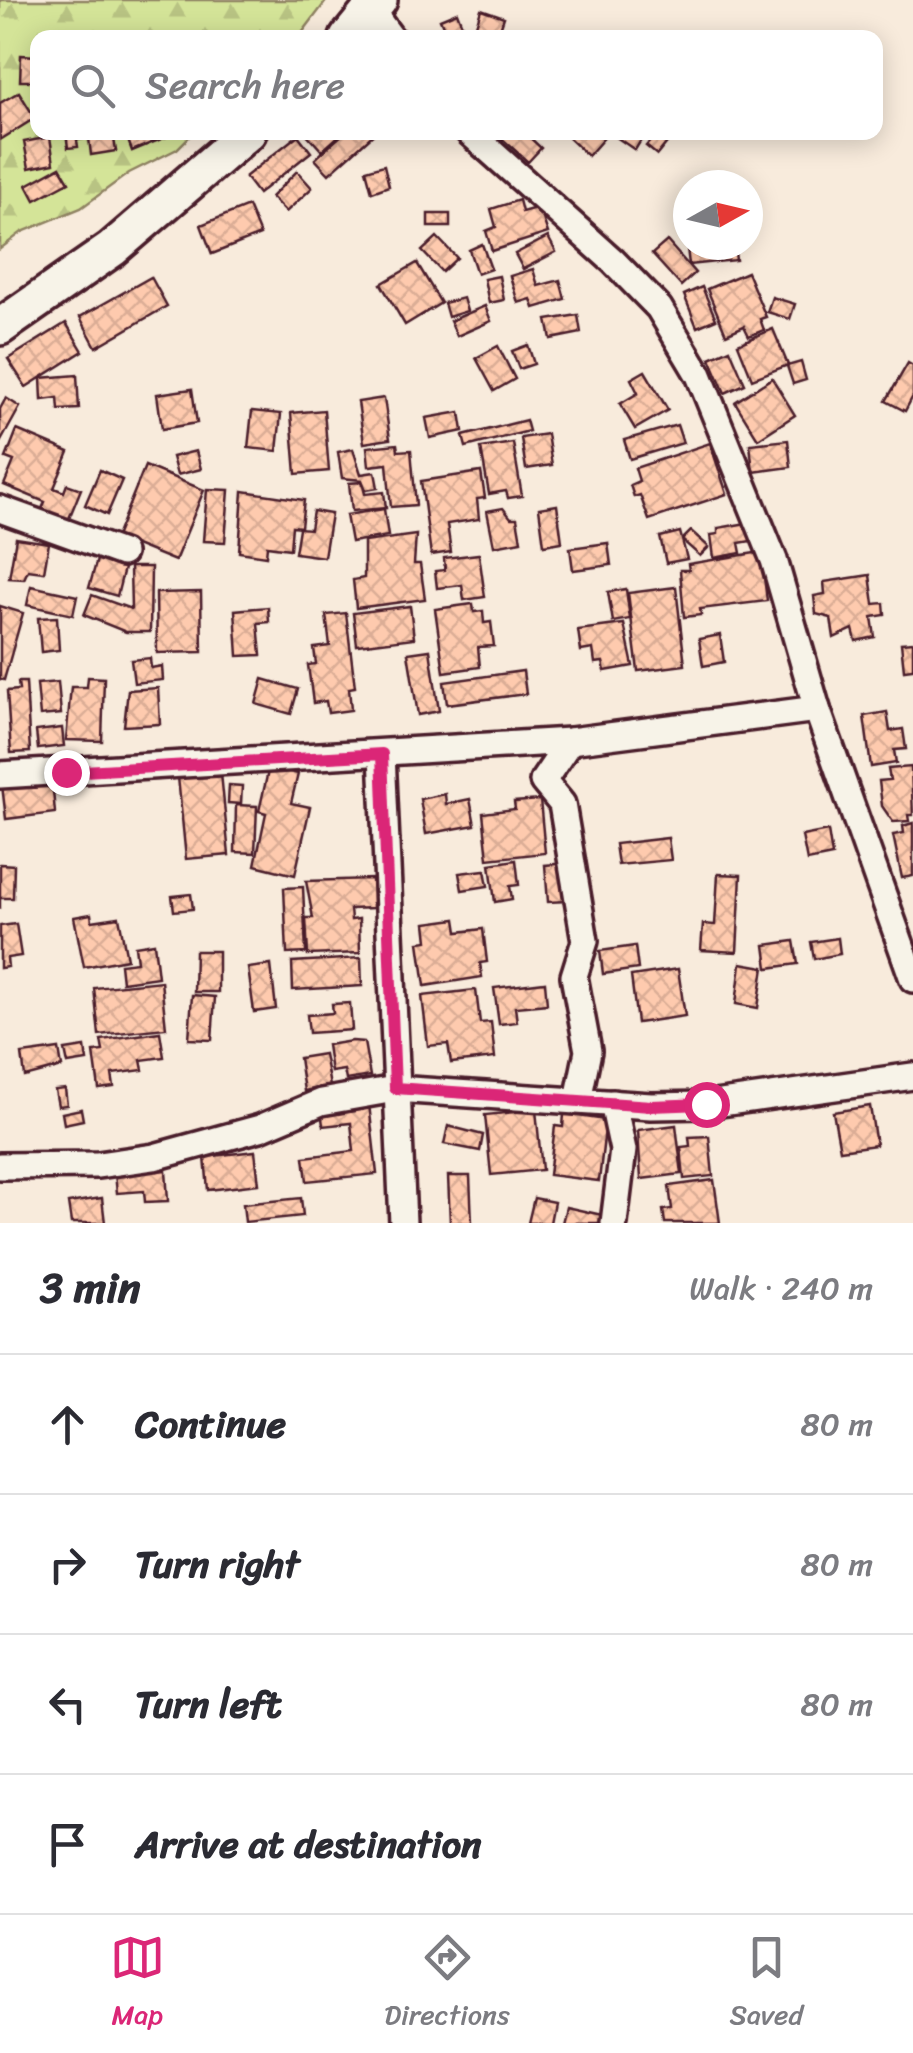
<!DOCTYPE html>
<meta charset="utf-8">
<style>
:root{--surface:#fff;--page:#f7f7f7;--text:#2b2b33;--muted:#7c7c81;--line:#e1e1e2;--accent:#db2777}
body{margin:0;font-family:Sriracha,sans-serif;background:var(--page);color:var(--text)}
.compass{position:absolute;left:673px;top:170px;width:90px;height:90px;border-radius:50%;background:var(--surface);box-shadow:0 5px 25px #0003;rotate:82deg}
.stop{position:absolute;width:30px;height:30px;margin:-22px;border:8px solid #db2777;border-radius:50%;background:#fff}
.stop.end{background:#db2777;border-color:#fff;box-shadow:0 2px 10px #0008}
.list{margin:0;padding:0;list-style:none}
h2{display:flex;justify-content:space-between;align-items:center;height:130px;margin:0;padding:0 40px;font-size:42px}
h2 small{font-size:32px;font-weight:400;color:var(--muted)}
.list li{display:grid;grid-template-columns:65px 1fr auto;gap:30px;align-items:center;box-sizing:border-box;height:140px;padding:0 40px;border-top:2px solid var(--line)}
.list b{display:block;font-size:38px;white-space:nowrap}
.list em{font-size:32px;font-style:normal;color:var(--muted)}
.icon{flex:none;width:55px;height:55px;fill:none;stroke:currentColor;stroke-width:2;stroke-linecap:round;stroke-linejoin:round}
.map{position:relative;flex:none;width:913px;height:1223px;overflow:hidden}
.search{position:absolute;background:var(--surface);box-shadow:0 5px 25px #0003;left:30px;right:30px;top:30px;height:110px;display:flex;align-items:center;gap:25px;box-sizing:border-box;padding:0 35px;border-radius:20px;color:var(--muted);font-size:38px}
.sheet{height:690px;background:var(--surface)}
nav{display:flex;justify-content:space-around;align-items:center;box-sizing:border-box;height:140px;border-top:2px solid var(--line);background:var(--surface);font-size:28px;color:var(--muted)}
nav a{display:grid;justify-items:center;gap:5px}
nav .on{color:var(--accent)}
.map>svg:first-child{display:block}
</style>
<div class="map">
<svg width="913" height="1223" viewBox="0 0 913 1223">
<defs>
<pattern id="forest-firs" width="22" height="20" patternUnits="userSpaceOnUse" patternTransform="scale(2.5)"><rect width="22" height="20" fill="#d4e498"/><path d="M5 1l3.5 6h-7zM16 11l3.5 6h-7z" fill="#b8c383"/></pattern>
<pattern id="building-cross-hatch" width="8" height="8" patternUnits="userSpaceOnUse" patternTransform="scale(2.5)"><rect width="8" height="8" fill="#fecaae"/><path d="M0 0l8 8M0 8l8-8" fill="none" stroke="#dbad96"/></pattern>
</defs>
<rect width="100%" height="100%" fill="#f8ebdc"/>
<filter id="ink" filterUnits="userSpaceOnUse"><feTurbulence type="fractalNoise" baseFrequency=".01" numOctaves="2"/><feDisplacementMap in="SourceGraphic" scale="20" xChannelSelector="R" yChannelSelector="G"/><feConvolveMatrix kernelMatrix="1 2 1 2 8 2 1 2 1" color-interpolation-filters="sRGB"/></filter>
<g filter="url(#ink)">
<!-- forest -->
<polygon fill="url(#forest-firs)" stroke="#8f8262" stroke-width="2.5" points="0,0 327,0 299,37 38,38 38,132 193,133 177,149 129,173 81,208 22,232 0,249"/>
<!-- building -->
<g fill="url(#building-cross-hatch)" stroke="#4a1f2b" stroke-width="2.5">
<polygon points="481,9 504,17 497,38 463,38 466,29 474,32"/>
<polygon points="457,12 462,25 445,31 440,19"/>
<polygon points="21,55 36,56 35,81 20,81"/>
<polygon points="19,92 35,118 0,140 0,103"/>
<polygon points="66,132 121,132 121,138 114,139 116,151 91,155 89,138 77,140 78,147 68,148"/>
<polygon points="125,132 178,132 132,151"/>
<polygon points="305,132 343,132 322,151"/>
<polygon points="345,132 376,132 329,174 315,159"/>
<polygon points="524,132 541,148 528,162 497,134"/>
<polygon points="570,132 609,132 588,156 567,136"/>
<polygon points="619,132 646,132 635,150 616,137"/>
<polygon points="658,132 670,139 657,155 646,146"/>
<polygon points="298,135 311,152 258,194 245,177"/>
<polygon points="50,137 54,163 29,168 24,142"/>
<polygon points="384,165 389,186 372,192 366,170"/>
<polygon points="60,167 69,182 35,200 27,185"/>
<polygon points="297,171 312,188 286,212 271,197"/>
<polygon points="519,200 522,212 539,207 548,233 492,251 486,231 496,227 491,209"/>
<polygon points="248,206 260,235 212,254 201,225"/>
<polygon points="683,213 688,213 688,245 734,245 736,260 689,265"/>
<rect x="428" y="214" width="22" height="13"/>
<polygon points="437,237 457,258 442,272 422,251"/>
<polygon points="548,237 556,252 523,269 515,254"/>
<polygon points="667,241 695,273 681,286 652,254"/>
<polygon points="482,244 491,269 477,274 469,250"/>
<polygon points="417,263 441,303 405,325 381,284"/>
<polygon points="533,269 538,286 560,280 565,299 534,308 531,299 518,303 510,276"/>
<polygon points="747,272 766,317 760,319 764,330 749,336 744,326 726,334 707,289"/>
<polygon points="499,276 504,300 489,303 484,279"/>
<polygon points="151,277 167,306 96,347 80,317"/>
<polygon points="702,287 716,319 697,327 684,295"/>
<polygon points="772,297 795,304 790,319 767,312"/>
<polygon points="463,298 467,311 448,317 444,303"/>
<polygon points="485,306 491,321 457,336 450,321"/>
<polygon points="578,315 581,333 551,339 547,320"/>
<polygon points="66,323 83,351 26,387 8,359"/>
<polygon points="773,329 788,365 752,379 738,344"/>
<polygon points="528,345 534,364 519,369 512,351"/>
<polygon points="498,346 515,379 494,391 476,358"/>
<polygon points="730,349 745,384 725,393 710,358"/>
<polygon points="801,362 806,380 793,384 787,366"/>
<polygon points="908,363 913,366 913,396 905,411 886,401"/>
<polygon points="645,371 668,410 635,429 620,404 638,393 631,379"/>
<polygon points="77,375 79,409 59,410 58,398 42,400 41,378"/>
<polygon points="772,378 795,415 758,439 735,402"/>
<polygon points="192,389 197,423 162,429 157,394"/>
<polygon points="6,398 20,407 0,443 0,409"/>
<polygon points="384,398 390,439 364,443 358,402"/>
<polygon points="324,410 329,471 296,474 291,413"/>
<polygon points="252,411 281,414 277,451 248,448"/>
<polygon points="460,412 463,431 430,438 426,418"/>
<polygon points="526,420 529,431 466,447 463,436"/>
<polygon points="677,425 683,443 630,459 624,440"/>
<polygon points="17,430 69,452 54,488 64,492 67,484 81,489 68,521 41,511 45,502 4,485 14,461 6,458"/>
<polygon points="547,434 552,465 526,469 521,438"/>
<polygon points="788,440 791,467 753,472 750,444"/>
<polygon points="513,443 522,496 508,498 506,491 489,494 481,448"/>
<polygon points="710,443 727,494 649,520 640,495 634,497 630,485 639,481 635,468"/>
<polygon points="397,444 398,451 411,450 416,505 391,507 387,464 369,466 367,447"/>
<polygon points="353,449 361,474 375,472 378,488 366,490 362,480 342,478 338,452"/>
<polygon points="196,451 201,469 177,475 172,457"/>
<polygon points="145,466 204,490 175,561 116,537"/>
<polygon points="100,470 122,480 107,515 85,505"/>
<polygon points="481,472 485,498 477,499 479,519 447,524 451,552 431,555 421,481"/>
<polygon points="362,482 365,494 384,492 386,508 352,511 349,483"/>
<polygon points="207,489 229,490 225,542 203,541"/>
<polygon points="243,491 304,500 301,527 292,526 290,549 267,546 266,556 239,552"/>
<polygon points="557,505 562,542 544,545 539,508"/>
<polygon points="503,508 511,518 517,518 521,541 494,546 487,511"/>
<polygon points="384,509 388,536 351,542 346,515"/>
<polygon points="313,511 331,514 324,557 295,553 299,528 310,529"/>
<polygon points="747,523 751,541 739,543 741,553 714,558 711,535 718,534 718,528"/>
<polygon points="691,531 709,547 700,556 682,540"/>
<polygon points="680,532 687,559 666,563 660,537"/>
<polygon points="416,535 414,564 420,564 425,599 356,608 353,580 364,578 364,542"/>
<polygon points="16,538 49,543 44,572 28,570 24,579 9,578"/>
<polygon points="608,543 611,565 573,570 570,548"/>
<polygon points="761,552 767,601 700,609 701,615 684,617 680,570 689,570 688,564"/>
<polygon points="479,554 485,597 464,600 462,585 437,588 435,571 445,570 444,558"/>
<polygon points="98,556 125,564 117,596 89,588"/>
<polygon points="130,567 151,567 150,632 126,632 84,615 92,595 131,609"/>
<polygon points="870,575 874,604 884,603 885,615 872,617 875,637 856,641 853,629 834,638 831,618 816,614 814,596 825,594 824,582"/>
<polygon points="31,586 77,596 73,615 27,605"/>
<polygon points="676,587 685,665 638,671 628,593"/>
<polygon points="626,589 630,619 613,622 608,592"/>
<polygon points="201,592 202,652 157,653 156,593"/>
<polygon points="473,604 474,612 483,611 484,623 491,622 494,646 478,647 480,667 444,672 435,609"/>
<polygon points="0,606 23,613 4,680 0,679"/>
<polygon points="410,606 414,638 357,645 353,613"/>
<polygon points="268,607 269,622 258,623 261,655 238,656 235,610"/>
<polygon points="346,613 355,687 349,688 351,710 328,713 326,701 313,703 308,665 316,664 314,648 330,646 326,615"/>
<polygon points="57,617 59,650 41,652 38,618"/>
<polygon points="624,624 633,666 605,671 603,662 595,663 593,649 581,651 578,630"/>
<polygon points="720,635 724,662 703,666 699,639"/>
<polygon points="913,642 913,669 904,670 901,643"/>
<polygon points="430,650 439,711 418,715 408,653"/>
<polygon points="150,658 151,668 162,666 163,680 134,683 131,660"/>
<polygon points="523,671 526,694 447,704 444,682"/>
<polygon points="88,677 104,678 102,741 66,740 71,687 87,687"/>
<polygon points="263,679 298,689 291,714 256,704"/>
<polygon points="18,682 26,682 30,752 11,753 7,691 19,690"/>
<polygon points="58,682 61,714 40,716 37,684"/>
<polygon points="158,688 160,724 124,726 128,690"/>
<polygon points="887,712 890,731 903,729 906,749 894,750 896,763 871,767 864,716"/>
<polygon points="62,728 64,746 38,749 36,731"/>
<polygon points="269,767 298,774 291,803 310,807 295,875 255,865 266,813 259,811"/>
<polygon points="911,767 913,815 908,815 909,821 893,822 882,806 879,781 890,780 888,769"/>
<polygon points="221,773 229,855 186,859 178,777"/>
<polygon points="52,779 55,813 6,819 2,785"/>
<polygon points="229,785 242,786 241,804 228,803"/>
<polygon points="445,794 446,804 470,799 475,825 426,834 420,799"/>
<polygon points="540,800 545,853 488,859 483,813 515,809 514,802"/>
<polygon points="236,805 257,806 255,853 235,852"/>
<polygon points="913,823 913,876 902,878 893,835 904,833 903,826"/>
<polygon points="828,831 832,856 807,861 802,836"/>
<polygon points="668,838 671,860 618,865 615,844"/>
<polygon points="516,860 519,885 510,886 512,899 495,902 490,864"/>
<polygon points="566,863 568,901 548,902 545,865"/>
<polygon points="0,864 14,865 13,898 0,898 0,909"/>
<polygon points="485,870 488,886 462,890 459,873"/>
<polygon points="718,874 741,875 737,952 701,950 703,924 715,925"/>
<polygon points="372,879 373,908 350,909 351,920 359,919 360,953 308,955 306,918 313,918 306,881"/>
<polygon points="303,887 306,953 287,954 284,888"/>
<polygon points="191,894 193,909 174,911 172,896"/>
<polygon points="91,914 92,921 119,917 127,959 84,967 74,917"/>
<polygon points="456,919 458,932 483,929 487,962 480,963 482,977 425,986 419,942 428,941 426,923"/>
<polygon points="16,924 21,956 7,958 8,967 0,968 0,926"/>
<polygon points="838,938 840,954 814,959 811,942"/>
<polygon points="794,941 798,964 768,968 765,945"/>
<polygon points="154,943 158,977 122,982 120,964 137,962 135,946"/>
<polygon points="635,946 638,969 603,974 600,951"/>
<polygon points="195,951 218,951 218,992 194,992"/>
<polygon points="361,958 362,986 293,990 292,962"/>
<polygon points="741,963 764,967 758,1008 736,1004"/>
<polygon points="271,965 276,1009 254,1012 248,968"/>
<polygon points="678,969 685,1016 637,1023 631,976"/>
<polygon points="161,981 166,1028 99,1035 94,988"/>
<polygon points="545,982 547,1004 515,1007 517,1022 499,1024 494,988"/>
<polygon points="476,990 480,1023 491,1022 495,1058 451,1063 448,1044 428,1046 422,996"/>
<polygon points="192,995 215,997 212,1040 189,1039"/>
<polygon points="350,1003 352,1030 309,1033 307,1015 333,1013 332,1004"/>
<polygon points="160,1032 164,1057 141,1060 143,1070 112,1074 114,1087 99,1089 94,1052 103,1051 101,1040"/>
<polygon points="352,1041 364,1042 370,1076 346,1080 344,1070 331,1072 327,1045"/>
<polygon points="85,1047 87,1061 68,1064 65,1050"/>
<polygon points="59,1049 62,1067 25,1077 22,1054"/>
<polygon points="324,1054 330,1086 304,1091 299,1058"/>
<polygon points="65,1089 67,1105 58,1106 55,1090"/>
<polygon points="369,1104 377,1174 307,1181 304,1157 354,1151 351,1123 323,1126 321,1109"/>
<polygon points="870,1106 876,1145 840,1150 833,1112"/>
<polygon points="81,1109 83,1120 64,1124 62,1113"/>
<polygon points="536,1110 542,1170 491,1175 485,1115"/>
<polygon points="564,1114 606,1120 599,1181 549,1175 555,1126 563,1127"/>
<polygon points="676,1125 682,1174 641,1179 638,1130"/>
<polygon points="448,1126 483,1135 480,1151 444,1144"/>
<polygon points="709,1136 713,1176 684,1179 681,1147 690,1146 689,1137"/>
<polygon points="255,1151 259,1184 208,1190 205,1157"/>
<polygon points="166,1170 168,1201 145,1202 144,1191 117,1193 115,1174"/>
<polygon points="448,1176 470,1176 472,1223 450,1223"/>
<polygon points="714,1180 720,1223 665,1223 663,1210 672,1209 669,1186"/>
<polygon points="102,1198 105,1223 71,1223 68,1203"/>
<polygon points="301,1198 303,1216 245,1222 243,1204"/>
<polygon points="534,1198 554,1202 550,1223 528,1223"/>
<polygon points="566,1207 602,1215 600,1223 562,1223"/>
</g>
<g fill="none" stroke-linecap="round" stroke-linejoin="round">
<!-- street casing -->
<g stroke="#4a1f2b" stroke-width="32">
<g id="street">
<polyline points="372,12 391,38"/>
<polyline points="469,132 613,261 659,308 699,375 774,560 817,709 913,979"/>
<polyline points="0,509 122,553"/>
<polyline points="570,741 543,781 562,804 585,941 574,976 588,1051 578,1100"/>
<polyline points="382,754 403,1223"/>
<polyline points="0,775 570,741 817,709"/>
<polyline points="613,1103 623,1150 614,1223"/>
<polyline points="0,1166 98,1165 154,1157 260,1128 321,1102 395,1089 651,1106 707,1105 913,1076"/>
</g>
</g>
<!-- secondary casing -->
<g stroke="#4a1f2b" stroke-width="42">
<g id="secondary">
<polyline points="348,38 379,0"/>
<polyline points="0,327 112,249 248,132"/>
</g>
</g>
<!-- street -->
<use href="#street" stroke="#f7f3e8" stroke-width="25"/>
<!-- secondary -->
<use href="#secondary" stroke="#f7f3e8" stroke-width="35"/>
</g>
</g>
<g fill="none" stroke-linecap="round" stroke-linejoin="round" filter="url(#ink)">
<!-- route -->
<polyline stroke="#db2777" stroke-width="12" points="66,772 382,754 395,1088 651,1106 706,1104"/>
</g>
</svg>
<svg class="compass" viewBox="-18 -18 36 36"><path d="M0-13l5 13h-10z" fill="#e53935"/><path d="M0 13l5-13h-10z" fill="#7c7c81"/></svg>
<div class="stop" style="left:706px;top:1104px"></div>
<div class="stop end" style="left:66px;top:772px"></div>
<div class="search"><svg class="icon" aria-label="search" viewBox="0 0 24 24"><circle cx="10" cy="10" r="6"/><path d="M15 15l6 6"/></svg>Search here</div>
</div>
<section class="sheet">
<h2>3 min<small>Walk · 240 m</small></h2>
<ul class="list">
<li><svg class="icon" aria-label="ahead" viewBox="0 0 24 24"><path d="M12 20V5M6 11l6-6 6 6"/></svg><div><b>Continue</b></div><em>80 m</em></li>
<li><svg class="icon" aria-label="right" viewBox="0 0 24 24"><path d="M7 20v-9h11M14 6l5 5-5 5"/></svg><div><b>Turn right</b></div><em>80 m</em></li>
<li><svg class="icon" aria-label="left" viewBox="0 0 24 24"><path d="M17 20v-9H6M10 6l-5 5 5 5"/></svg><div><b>Turn left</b></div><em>80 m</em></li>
<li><svg class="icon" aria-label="arrive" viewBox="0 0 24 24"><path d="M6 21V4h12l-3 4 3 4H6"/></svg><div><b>Arrive at destination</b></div></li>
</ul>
</section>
<nav>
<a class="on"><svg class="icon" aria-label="map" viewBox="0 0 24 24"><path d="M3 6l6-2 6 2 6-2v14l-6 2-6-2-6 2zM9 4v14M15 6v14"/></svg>Map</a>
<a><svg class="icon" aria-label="directions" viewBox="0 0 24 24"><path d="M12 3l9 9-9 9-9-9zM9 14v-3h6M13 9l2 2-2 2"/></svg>Directions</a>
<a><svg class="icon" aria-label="saved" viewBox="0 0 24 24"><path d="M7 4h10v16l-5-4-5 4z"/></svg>Saved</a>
</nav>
